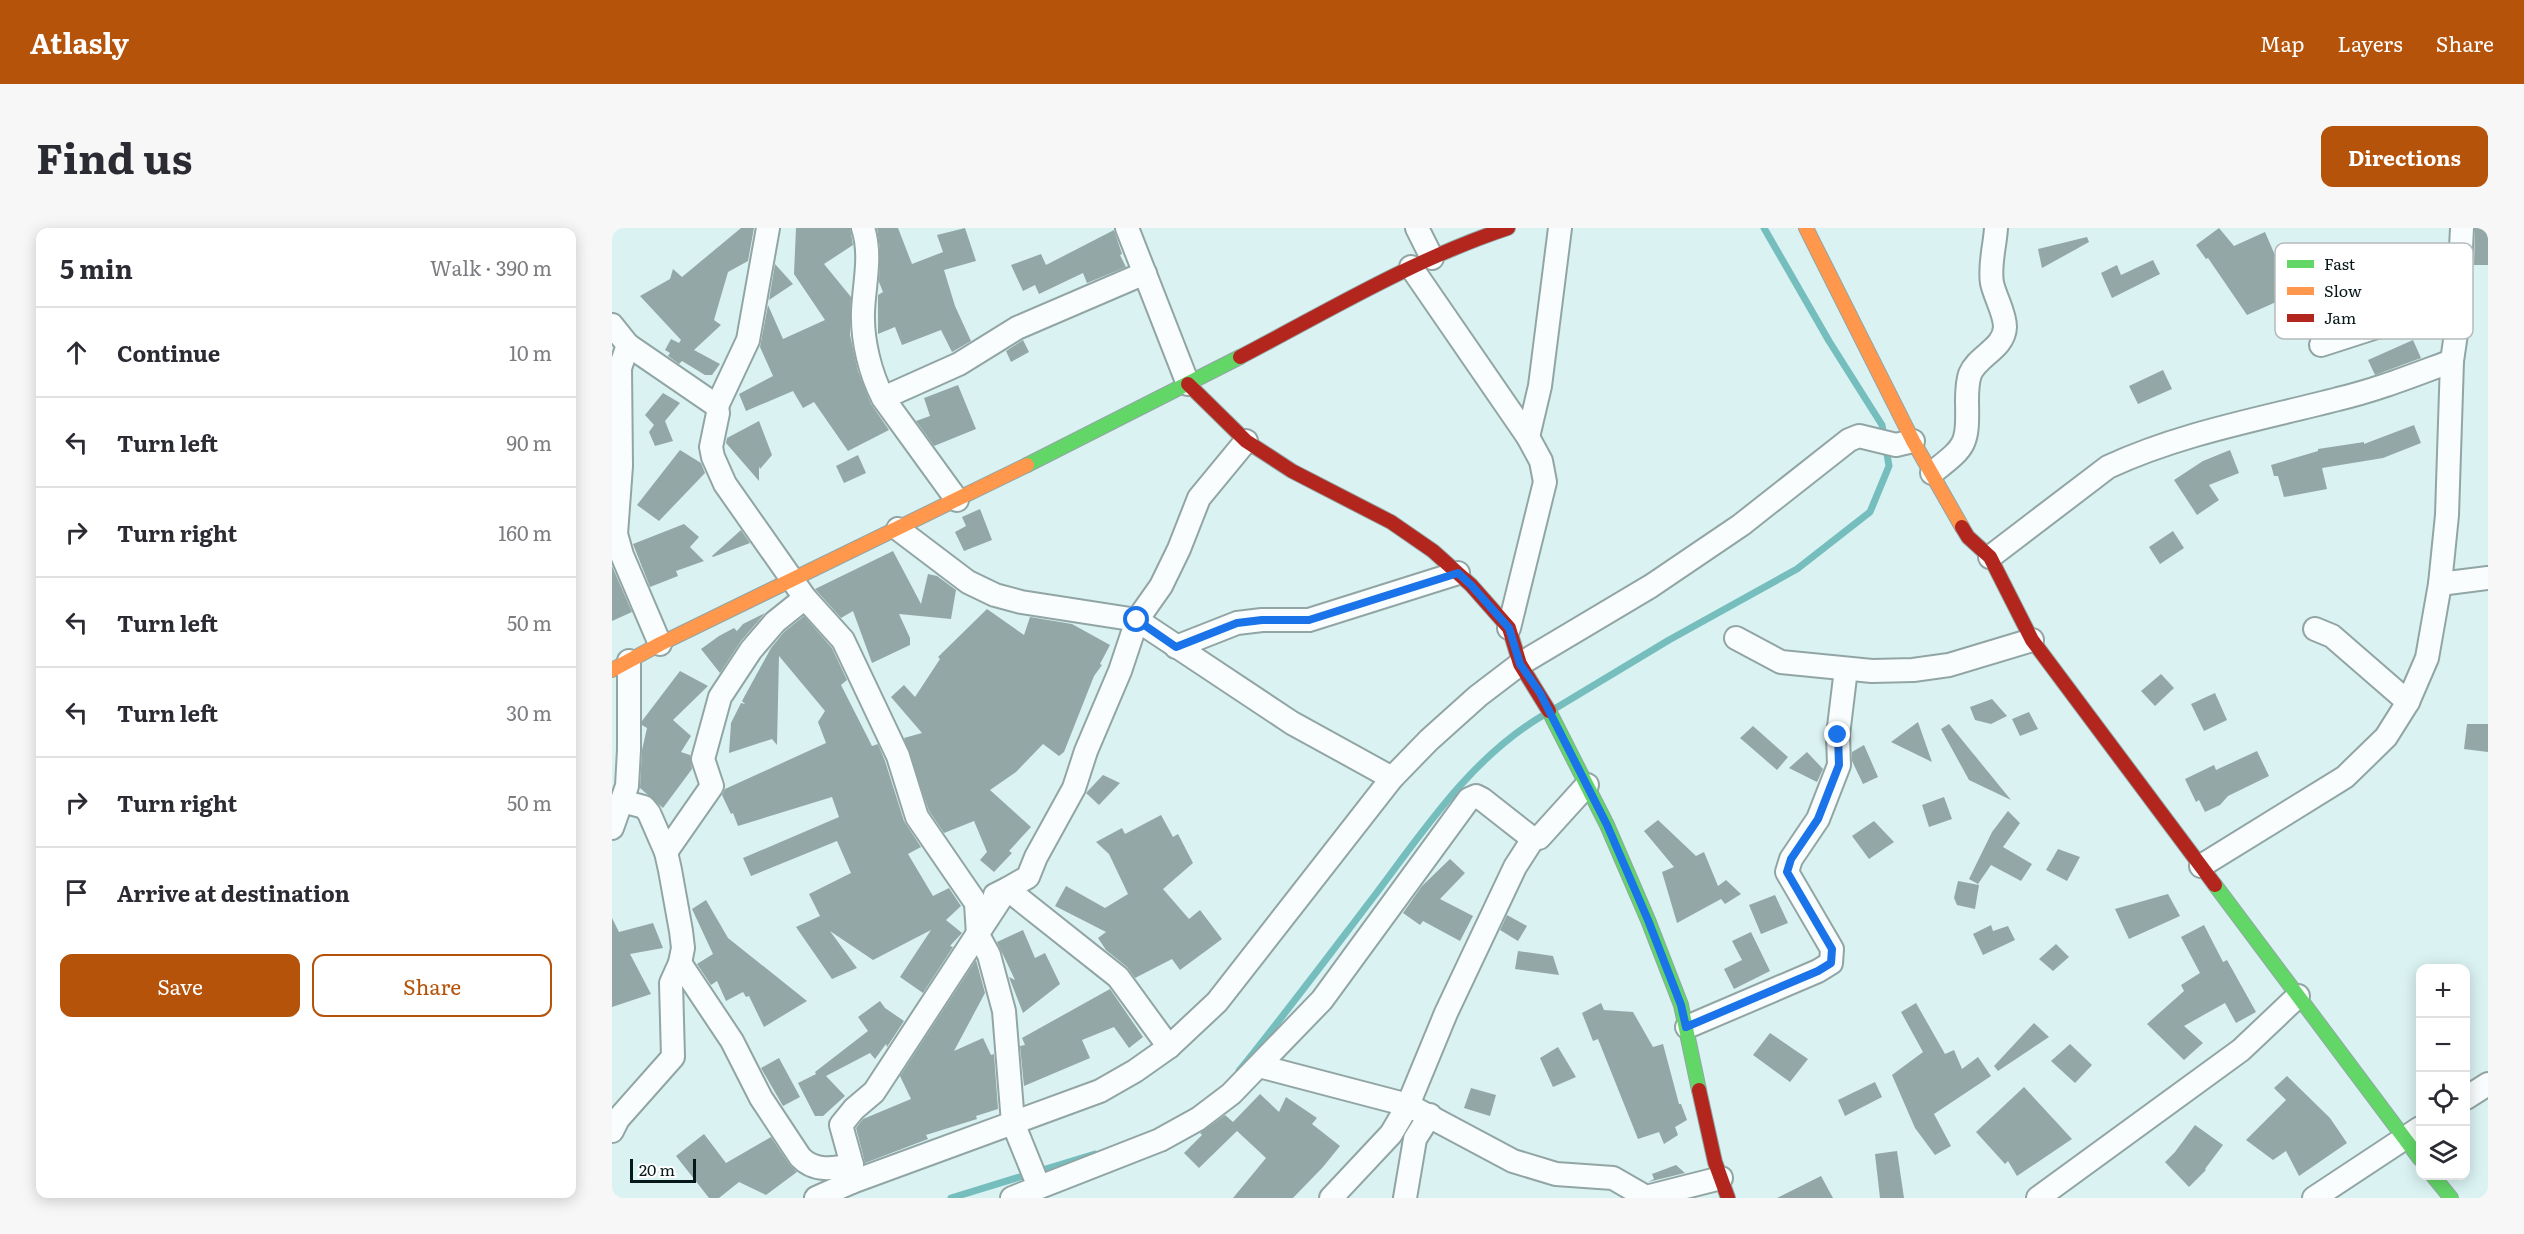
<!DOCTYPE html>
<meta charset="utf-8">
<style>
:root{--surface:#fff;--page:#f7f7f7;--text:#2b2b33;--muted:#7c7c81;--line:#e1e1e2;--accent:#b45309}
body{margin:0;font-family:Literata,serif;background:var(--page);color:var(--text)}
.controls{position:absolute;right:18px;bottom:18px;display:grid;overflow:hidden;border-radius:12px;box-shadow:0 3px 15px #0003}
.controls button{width:54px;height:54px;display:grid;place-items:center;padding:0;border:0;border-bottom:2px solid var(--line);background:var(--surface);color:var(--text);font:30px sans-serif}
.scale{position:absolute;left:18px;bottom:15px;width:66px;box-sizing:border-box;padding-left:6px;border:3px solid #071818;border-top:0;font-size:16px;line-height:21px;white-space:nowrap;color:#071818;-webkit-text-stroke:4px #fff;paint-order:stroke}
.stop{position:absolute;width:18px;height:18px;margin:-14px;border:4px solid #1a73e8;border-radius:50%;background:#fff}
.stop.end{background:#1a73e8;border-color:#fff;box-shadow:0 2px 6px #0008}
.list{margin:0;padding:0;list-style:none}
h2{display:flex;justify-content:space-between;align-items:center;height:78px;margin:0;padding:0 24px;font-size:26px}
h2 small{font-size:20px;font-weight:400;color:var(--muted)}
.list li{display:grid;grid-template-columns:39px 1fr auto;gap:18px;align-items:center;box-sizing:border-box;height:90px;padding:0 24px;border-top:2px solid var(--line)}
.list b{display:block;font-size:22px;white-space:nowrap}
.list em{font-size:20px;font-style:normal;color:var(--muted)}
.actions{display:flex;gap:12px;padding:18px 24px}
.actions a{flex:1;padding:14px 0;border:2px solid var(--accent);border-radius:12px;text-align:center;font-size:21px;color:var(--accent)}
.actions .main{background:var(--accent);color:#fff}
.icon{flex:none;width:33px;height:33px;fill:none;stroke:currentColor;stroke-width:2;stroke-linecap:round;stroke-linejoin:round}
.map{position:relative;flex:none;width:1876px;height:970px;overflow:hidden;border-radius:12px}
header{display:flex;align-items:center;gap:36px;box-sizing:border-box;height:84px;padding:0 30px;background:var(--accent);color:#fff}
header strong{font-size:28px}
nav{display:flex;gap:33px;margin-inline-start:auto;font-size:21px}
.intro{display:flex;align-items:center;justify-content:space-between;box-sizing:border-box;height:144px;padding:0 36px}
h1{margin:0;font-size:42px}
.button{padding:15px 27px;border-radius:12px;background:var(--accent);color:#fff;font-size:21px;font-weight:700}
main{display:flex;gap:36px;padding:0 36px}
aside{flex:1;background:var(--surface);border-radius:12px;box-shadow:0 3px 15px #0003}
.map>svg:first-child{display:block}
</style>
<header>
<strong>Atlasly</strong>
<nav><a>Map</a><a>Layers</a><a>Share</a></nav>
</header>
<div class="intro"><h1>Find us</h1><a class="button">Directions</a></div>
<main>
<aside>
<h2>5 min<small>Walk · 390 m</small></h2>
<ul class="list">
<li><svg class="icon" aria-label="ahead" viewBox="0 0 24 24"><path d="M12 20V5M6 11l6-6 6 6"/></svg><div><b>Continue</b></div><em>10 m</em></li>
<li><svg class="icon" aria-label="left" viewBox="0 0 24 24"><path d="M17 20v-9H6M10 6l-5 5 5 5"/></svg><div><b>Turn left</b></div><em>90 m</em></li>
<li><svg class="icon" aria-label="right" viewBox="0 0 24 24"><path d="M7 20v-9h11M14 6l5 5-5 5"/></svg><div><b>Turn right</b></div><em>160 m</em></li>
<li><svg class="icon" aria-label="left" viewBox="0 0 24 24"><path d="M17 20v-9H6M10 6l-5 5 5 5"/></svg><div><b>Turn left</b></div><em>50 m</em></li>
<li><svg class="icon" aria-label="left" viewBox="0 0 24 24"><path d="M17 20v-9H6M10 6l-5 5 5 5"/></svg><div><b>Turn left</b></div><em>30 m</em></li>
<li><svg class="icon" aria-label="right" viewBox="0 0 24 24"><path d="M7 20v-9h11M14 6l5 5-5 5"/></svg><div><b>Turn right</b></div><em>50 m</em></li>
<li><svg class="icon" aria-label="arrive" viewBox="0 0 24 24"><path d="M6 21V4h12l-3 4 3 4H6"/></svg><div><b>Arrive at destination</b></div></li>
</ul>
<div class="actions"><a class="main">Save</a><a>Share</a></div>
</aside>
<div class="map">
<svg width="1876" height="970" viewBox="0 0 1876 970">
<rect width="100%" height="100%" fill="#daf2f2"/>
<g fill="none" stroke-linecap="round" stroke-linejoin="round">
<!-- stream -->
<g stroke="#76bebe" stroke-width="7">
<polyline points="1152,0 1217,113 1270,197 1272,209"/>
<polyline points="944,480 1057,412 1185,341 1258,284 1277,238 1274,220"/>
<path d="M627,843C674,785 718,726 763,667C812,602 859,530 930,488"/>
<polyline points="339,970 483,926"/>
</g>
</g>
<!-- building -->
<g fill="#94a7a7">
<polygon points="129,0 142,0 136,33 116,44 102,92 109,97 82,122 108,136 100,147 93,147 70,133 67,136 56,128 58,125 53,122 59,111 67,115 69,112 28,68 58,51 61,41 70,49"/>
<polygon points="184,0 238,0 241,17 212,36 239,69 238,107 246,143 259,176 277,202 236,223 202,174 191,180 181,163 134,183 127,166 161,148 148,119 156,77 171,111 213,92 182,46"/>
<polygon points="265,0 286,0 300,36 331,24 325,7 353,0 364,33 332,42 343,78 359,113 340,124 329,102 290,117 283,99 266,106 266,67 271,64 267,54 268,21"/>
<polygon points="1607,0 1622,18 1653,4 1672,48 1704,34 1719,68 1754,56 1759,68 1700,95 1703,100 1679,110 1664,74 1635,87 1596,30 1594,31 1584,17"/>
<polygon points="1863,0 1876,0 1876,37 1862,37"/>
<polygon points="502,2 510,26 508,27 514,39 475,55 471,45 427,66 423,57 411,63 399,37 429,26 434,37"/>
<polygon points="1475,9 1477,14 1430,40 1426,21"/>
<polygon points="1541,32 1548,46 1500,70 1489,45 1505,37 1509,47"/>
<polygon points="163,36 181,56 157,72"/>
<polygon points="411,112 417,124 399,134 394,123"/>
<polygon points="1801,112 1809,130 1763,147 1756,132"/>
<polygon points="1551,142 1560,161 1526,176 1517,158"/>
<polygon points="346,157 364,201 322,218 304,193 318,188 312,170"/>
<polygon points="51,165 68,175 53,193 61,213 43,218 37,204 42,197 33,187"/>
<polygon points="147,193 160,227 148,241 147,238 147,253 114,215 115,210"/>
<polygon points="1802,197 1809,215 1771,230 1710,240 1715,261 1672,269 1666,248 1662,248 1659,237 1706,223 1706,221 1752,214 1752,216"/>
<polygon points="68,222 89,235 93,245 47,293 25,277"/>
<polygon points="1618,222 1627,245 1597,257 1607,272 1585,287 1562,252 1591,233"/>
<polygon points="246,227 254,245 232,255 224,238"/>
<polygon points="368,281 380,312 352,323 343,304 354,298 350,289"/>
<polygon points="72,296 87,309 78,319 92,333 64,343 66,348 38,359 21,316"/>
<polygon points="129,302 138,315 101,329 100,328"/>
<polygon points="1561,303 1572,320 1548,336 1537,319"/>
<polygon points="281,323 309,376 316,346 325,348 344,362 339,391 287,386 298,410 298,417 260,435 241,383 229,390 203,361"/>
<polygon points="0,338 20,384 0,393"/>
<polygon points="375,381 412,407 418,389 460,396 498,417 488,436 490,437 482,448 452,524 447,528 431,516 404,544 378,562 419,599 397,623 400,625 382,644 368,632 375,624 362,593 332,605 317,583 292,510 310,505 279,469 292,457 303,469 328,431 326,429"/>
<polygon points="153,385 129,413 108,445 89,421 107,408 122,400 125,403 131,396"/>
<polygon points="192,388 220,420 235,452 229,457 260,518 266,516 273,533 292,593 309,619 296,626 321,668 337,660 349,678 334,692 350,705 338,718 341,719 311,765 288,749 319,702 261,732 218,703 245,740 220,751 184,699 208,688 197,666 239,645 225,613 139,648 131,630 227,589 220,569 126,598 121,585 119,586 110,567 113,561 214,515 206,494 213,483 167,428 165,517 160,511 117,525 119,495 129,475 133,476 130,473 159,420 172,404"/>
<polygon points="68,443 96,458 61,492 79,508 69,524 78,527 80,541 51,580 28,560 30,522 35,500 30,497 30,493"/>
<polygon points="1549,446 1562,460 1543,478 1529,463"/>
<polygon points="1603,465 1615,492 1592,503 1579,476"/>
<polygon points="1380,471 1395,488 1379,496 1363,492 1358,479"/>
<polygon points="1417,484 1426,501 1408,508 1400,491"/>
<polygon points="1306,494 1320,534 1279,514"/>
<polygon points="1337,496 1399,572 1357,552 1329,501"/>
<polygon points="1855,496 1876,496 1876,524 1852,521"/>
<polygon points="1141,498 1176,529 1165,542 1128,510"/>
<polygon points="1252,517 1266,549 1251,556 1240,533 1240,524"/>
<polygon points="1645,523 1657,548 1616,568 1608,577 1593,584 1587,572 1584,574 1573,551 1602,537 1604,542"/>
<polygon points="1195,524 1211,541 1205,554 1177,540"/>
<polygon points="491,547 508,555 487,577 474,565"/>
<polygon points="1332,569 1340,591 1317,599 1310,577"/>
<polygon points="1396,583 1408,595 1391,619 1420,636 1409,653 1379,637 1366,656 1357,651 1380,604"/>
<polygon points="549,587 561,609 566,606 581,635 551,661 577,691 588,682 610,711 568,742 560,731 523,750 515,739 494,722 486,710 494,704 443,678 454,658 493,680 516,666 497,626 484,614 510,600 513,606"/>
<polygon points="1046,592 1084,628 1092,624 1106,658 1114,652 1129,666 1113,676 1109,671 1065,695 1050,644 1062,639 1032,603"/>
<polygon points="1262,593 1282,614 1257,631 1240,608"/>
<polygon points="1446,621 1468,629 1455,653 1434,642"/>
<polygon points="838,631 853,645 828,671 861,688 848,713 811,693 808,697 791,685 810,658"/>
<polygon points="1346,653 1367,657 1363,681 1345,677 1342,670"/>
<polygon points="1556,666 1568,688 1517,711 1503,681"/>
<polygon points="1163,667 1176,695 1149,706 1137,677"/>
<polygon points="94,672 116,710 195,773 152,799 137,768 134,769 131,764 114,773 105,753 99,757 85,736 101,726 80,681"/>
<polygon points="895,687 915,698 906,713 888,702"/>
<polygon points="0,690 7,704 41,695 51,720 18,726 39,766 0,779"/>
<polygon points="1379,697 1381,703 1396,698 1403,712 1371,727 1361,706"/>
<polygon points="1592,697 1611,734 1615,732 1644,784 1624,795 1613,775 1572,798 1591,815 1572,832 1535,796 1572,763 1569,757 1588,745 1569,709"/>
<polygon points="411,702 423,730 433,725 448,756 411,785 397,749 403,752 385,714"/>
<polygon points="1139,704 1158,743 1122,761 1112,741 1130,732 1120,713"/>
<polygon points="1444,716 1457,729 1441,743 1427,731"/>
<polygon points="906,723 941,728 947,747 903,741"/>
<polygon points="364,732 373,765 342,823 371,810 379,827 382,826 386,881 364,888 365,891 314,907 316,911 253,935 244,900 251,891 299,871 288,848"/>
<polygon points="498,761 531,809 517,820 502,799 470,812 478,830 412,858 408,818 413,817 410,810"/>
<polygon points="268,773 273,780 292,793 275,819 274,816 263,831 258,825 214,848 233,868 211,888 203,888 186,855 204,846 203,844 256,803 246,789"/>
<polygon points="989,775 992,782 1021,784 1041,819 1051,816 1067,876 1069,876 1075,892 1063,899 1066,907 1052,916 1047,904 1026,911 986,811 981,813 970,785"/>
<polygon points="1304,775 1333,826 1342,822 1350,841 1366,829 1379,848 1322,886 1339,918 1323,927 1303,900 1280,847 1311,824 1289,784"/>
<polygon points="1422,795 1437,809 1386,843 1382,838"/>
<polygon points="1158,805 1196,831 1178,854 1141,827"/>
<polygon points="1458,816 1480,837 1463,855 1439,833"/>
<polygon points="946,819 964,849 941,859 928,830"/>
<polygon points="167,830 188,869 171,878 149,840"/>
<polygon points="1675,848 1718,890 1735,915 1687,948 1674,923 1661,932 1634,912 1674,872 1662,860"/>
<polygon points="1263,854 1270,869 1233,888 1226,872"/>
<polygon points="1412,859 1460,911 1405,948 1396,933 1393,936 1364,904"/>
<polygon points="859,860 884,867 878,888 852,880"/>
<polygon points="648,866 667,884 674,869 705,890 700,896 728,918 711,939 681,970 621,970 654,930 625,903 587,940 572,925 590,907 588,905 613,887 621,894"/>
<polygon points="1583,897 1611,917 1593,941 1594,942 1577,959 1553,934 1563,924"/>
<polygon points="92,906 114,935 159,909 177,936 185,944 154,967 127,954 107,970 97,970 64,928"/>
<polygon points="1285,923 1292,970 1268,970 1263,926"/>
<polygon points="1064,937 1073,945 1036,954 1042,951 1040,946"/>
<polygon points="1209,948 1221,970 1165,970"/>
</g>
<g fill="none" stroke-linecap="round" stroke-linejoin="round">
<!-- street casing -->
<g stroke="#92a5a5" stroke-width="26">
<g id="street">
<path d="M251,0C260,28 252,56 251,84C250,112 258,145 271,170L345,272"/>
<polyline points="515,0 576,156"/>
<polyline points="805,0 820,30"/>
<polyline points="799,39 916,209 929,233 933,254 897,400"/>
<polyline points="0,97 16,117 105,178 106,185 99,219 101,229 113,256 193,370 231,412 286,528 305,589 364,675 366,707 377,727 392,783 401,895 427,959"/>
<polyline points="16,117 8,140 9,238 4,306 10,327 48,416"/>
<polyline points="1709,117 1768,98 1808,92 1845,99"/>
<polyline points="271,170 347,136 405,100 533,45"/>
<polyline points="105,178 136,112 156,0"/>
<polyline points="916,209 928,158 948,0"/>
<path d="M1320,245C1354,218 1356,218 1355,173C1355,164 1355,155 1358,146C1366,127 1392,121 1393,99C1393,85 1383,69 1380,55C1377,37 1383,18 1384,0"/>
<polyline points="286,301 356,354 383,367 409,374 525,392 680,495 780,550"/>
<path d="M1378,329L1496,239C1569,205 1649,191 1726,171C1765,162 1802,147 1840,133"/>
<polyline points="1828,356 1876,350"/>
<polyline points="1703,401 1720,408 1796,474"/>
<polyline points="1124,410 1169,434 1260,443 1301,442 1337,437 1420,412"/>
<polyline points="564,419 625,395 650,392 697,392 846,345"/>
<polyline points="0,600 15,558 17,522 17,433"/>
<polyline points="54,624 100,558 91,531 108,469 139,422 163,394 193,370"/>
<polyline points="1589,638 1733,549 1774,509 1796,474 1815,430 1828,356 1835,287 1840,133 1845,99 1850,0"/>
<polyline points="383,667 395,661 506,749 557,819"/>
<path d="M68,735L120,813L149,870L188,929C202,944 221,941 240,937"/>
<polyline points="1075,799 1206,743 1219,735 1220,721 1175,644 1179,631 1206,591 1227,537 1226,507 1234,441"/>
<polyline points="647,838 796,877 901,933 944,946 1001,950 1034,969 1109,950"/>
<polyline points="1854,870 1876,856"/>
<polyline points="0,903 6,891 61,829 59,755 68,735 71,720 69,703 58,642 54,624 37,585 32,579 10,573"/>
<polyline points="240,954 240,937 229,897 242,881 262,864 395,661 416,649 424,629 462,560 474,523 508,443 525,392 549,358 567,321 587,270 634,213"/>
<polyline points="204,970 240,954 488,863 523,843 557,819 605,774 780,550 817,512 866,468 908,436 1039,358 1129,297 1237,212 1247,208 1284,217 1301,213"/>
<polyline points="400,970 548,912 586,891 619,866 710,772 857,571 864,568 870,571 921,611 927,610 975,557"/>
<polyline points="719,970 779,906 796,877 834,785 903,639 921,611"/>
<polyline points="793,970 803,911 818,887"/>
<polyline points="1426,970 1629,822 1686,768"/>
<polyline points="1702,970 1808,900"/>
</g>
</g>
<!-- fast casing -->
<g stroke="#92a5a5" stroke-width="16">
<g id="fast">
<polyline points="415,237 628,129"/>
<polyline points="937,483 995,597 1036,692 1069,777 1087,862"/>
<polyline points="1603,657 1808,931"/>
<polyline points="1821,948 1839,970"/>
</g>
</g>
<!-- slow casing -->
<g stroke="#92a5a5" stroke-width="16">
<g id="slow">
<polyline points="1194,0 1301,213 1350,299"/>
<polyline points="0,442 48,416 415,237"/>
</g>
</g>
<!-- jam casing -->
<g stroke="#92a5a5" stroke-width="16">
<g id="jam">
<path d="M628,129C716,83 802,31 896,0"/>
<polyline points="576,156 634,213 680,243 779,294 821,323 859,357 897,400 908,436 937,483"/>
<polyline points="1350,299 1356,309 1378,329 1420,412 1603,657"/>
<polyline points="1087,862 1103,934 1116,970"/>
</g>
</g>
<!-- street -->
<use href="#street" stroke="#f9fdfd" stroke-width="22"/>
<!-- fast -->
<use href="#fast" stroke="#63d668" stroke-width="14"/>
<!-- slow -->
<use href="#slow" stroke="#ff974d" stroke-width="14"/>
<!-- jam -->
<use href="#jam" stroke="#b3261e" stroke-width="14"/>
</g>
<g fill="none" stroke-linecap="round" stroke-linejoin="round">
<!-- route -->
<polyline stroke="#1a73e8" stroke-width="8" points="525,392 564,419 625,395 650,392 697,392 846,345 859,357 897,400 908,436 928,465 995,597 1036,692 1069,777 1074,799 1206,743 1219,735 1220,721 1175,644 1179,631 1206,591 1227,537 1226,507"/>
</g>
<!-- legend -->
<rect x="1663" y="15" width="198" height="96" rx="9" fill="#fff" stroke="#b5baba" stroke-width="1.5"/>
<rect x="1675" y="32" width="27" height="8" fill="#63d668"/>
<rect x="1675" y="59" width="27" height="8" fill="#ff974d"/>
<rect x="1675" y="86" width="27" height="8" fill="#b3261e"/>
<g font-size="16" fill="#071818">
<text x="1712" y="42">Fast</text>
<text x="1712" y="69">Slow</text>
<text x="1712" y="96">Jam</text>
</g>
</svg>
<div class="controls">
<button>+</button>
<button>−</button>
<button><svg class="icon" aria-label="locate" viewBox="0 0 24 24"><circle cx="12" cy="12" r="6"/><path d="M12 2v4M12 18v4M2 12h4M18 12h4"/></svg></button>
<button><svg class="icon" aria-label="layers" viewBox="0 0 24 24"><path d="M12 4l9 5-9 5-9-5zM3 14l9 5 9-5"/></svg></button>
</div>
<div class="scale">20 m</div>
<div class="stop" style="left:525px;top:392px"></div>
<div class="stop end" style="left:1226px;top:507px"></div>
</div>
</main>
